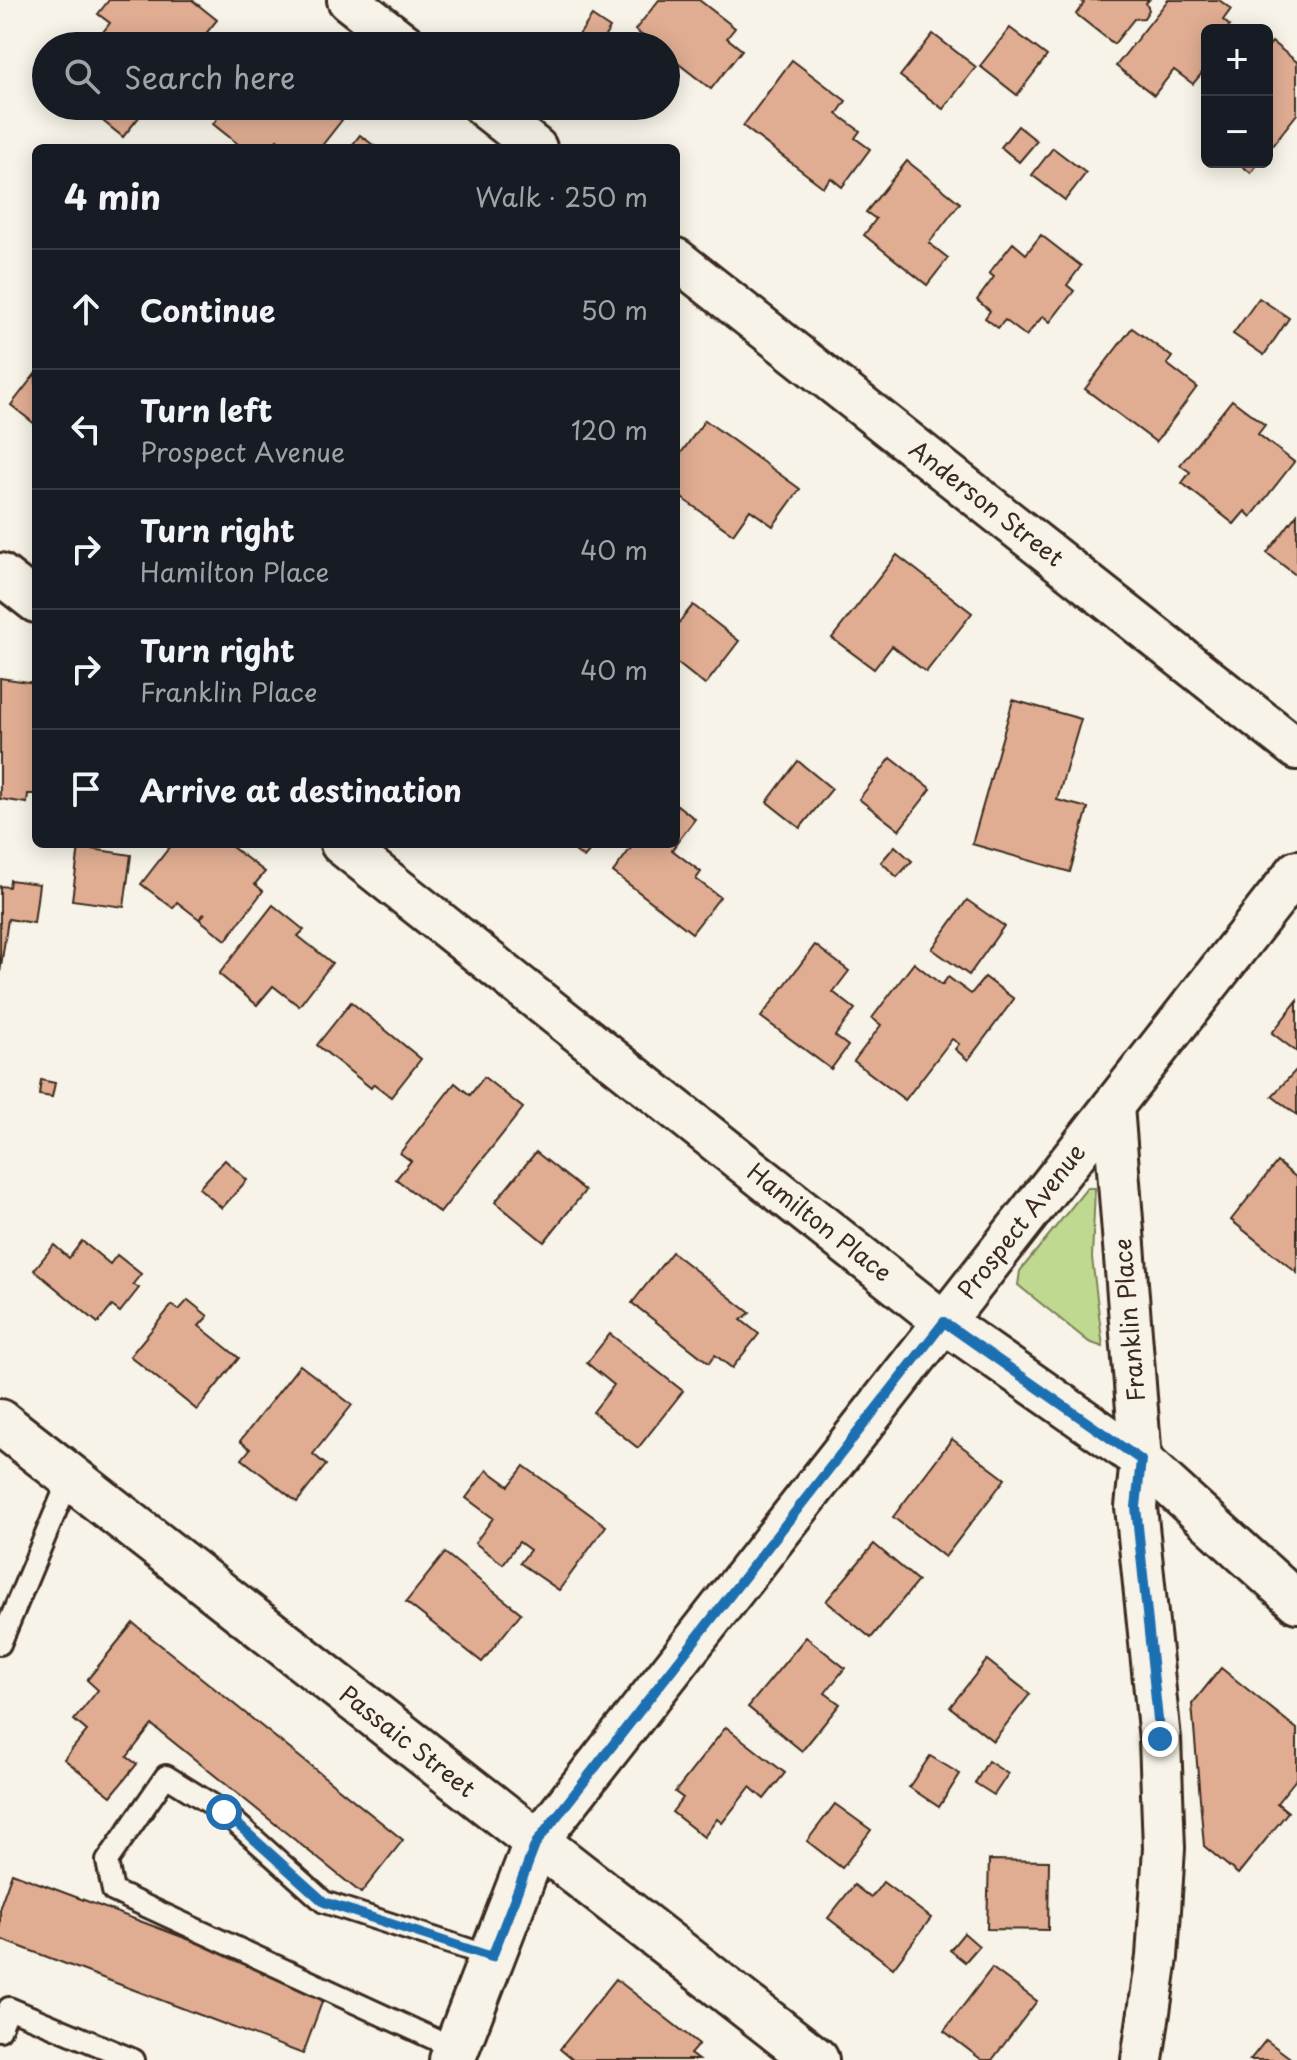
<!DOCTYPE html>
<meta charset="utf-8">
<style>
:root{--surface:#171b24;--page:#20242c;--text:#f1f3f6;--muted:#9ea1a6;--line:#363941}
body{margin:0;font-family:"Playpen Sans",sans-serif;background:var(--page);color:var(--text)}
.controls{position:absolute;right:24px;top:24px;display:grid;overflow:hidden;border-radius:12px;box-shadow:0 4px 20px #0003}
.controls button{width:72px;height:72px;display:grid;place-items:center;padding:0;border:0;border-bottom:2px solid var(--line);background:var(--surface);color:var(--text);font:40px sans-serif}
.stop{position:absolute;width:24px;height:24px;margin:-18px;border:6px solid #1f6fb2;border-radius:50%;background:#fff}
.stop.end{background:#1f6fb2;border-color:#fff;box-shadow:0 2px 8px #0008}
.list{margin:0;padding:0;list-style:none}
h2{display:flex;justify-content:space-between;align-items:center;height:104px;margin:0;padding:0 32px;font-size:34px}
h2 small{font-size:26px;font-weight:400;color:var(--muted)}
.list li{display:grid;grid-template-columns:52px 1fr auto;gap:24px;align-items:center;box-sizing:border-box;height:120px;padding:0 32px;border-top:2px solid var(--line)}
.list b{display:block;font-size:30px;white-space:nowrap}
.list p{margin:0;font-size:26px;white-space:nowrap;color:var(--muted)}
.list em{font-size:26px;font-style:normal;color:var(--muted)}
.icon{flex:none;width:44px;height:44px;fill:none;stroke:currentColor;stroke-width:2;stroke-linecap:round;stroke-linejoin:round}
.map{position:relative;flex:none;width:1297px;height:2060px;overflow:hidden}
.search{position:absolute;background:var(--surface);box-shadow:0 4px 20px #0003;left:32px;top:32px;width:648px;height:88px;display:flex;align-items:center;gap:20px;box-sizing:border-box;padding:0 28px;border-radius:44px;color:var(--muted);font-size:30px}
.panel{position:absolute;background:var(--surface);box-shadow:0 4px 20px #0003;left:32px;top:144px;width:648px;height:704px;border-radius:12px}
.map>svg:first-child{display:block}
</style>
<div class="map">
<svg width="1297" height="2060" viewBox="0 0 1297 2060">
<rect width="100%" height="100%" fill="#f7f3e8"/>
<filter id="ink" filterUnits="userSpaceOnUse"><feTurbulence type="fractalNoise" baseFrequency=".0125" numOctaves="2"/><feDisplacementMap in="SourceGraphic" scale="16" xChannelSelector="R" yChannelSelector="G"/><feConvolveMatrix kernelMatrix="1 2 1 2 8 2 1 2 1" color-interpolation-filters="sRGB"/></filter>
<g filter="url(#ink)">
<!-- green -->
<polygon fill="#bfd990" stroke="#7d8257" stroke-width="2" points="1087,1188 1095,1188 1092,1258 1103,1347 1089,1342 1018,1285 1020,1271"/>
<!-- building -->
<g fill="#e0ad93" stroke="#3b2a1e" stroke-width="2">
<polygon points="109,0 192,0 217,20 196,46 92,46 110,23 98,14"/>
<polygon points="659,0 699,0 735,28 727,38 742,50 711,89 666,54 666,46 656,46 635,30"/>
<polygon points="1081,0 1149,0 1146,3 1149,10 1144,18 1134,19 1114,44 1076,14 1084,3"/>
<polygon points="1168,0 1219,0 1231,9 1223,20 1230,26 1226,30 1207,30 1207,67 1193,84 1174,70 1154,95 1116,66"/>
<polygon points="592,16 610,28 599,46 589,46 577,38"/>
<polygon points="1010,28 1047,56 1017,95 980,66"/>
<polygon points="933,34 976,67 943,109 900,76"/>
<polygon points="1272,42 1297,62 1297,114 1267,152 1267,48"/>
<polygon points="792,60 846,101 837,114 860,131 855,138 870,149 842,187 831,178 823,187 743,126"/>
<polygon points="84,106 148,106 123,137"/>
<polygon points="226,106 323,106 342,120 320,148 287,148 277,140 271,148 243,148 213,124"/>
<polygon points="1018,126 1037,141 1019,162 1001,147"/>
<polygon points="360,135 377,148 350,148"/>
<polygon points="1053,148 1086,173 1065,200 1032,175"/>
<polygon points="907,161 960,203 929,243 948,258 927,285 864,235 876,219 866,212"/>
<polygon points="1237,162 1259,162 1251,173"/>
<polygon points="1041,235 1081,266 1067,285 1074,291 1050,322 1043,316 1026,336 1005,320 998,328 985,318 990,311 977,300 994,277 989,273 1013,243 1026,254"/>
<polygon points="1259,298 1289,318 1264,355 1233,334"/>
<polygon points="1132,328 1172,357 1167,364 1197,387 1156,442 1085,389"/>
<polygon points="36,373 36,425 11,405"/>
<polygon points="1232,400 1265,425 1258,434 1294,462 1251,517 1245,511 1234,524 1182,483 1190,472 1180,465"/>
<polygon points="705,420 800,489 773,526 750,510 733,534 676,494 676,460"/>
<polygon points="1297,514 1297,576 1267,553"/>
<polygon points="897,555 972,613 926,672 892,646 874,669 832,638"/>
<polygon points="693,605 739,641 705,685 676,662 676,626"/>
<polygon points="0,678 36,683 36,786 35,794 28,794 27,803 0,799"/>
<polygon points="1013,700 1081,719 1057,800 1088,808 1070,872 972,844"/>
<polygon points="891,758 931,789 899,830 859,799"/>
<polygon points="798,761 832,789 800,828 767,802"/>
<polygon points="676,804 695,819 676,844"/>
<polygon points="172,844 228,844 265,872 255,884 263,891 226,940 200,920 205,913 199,919 177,902 173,908 141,884"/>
<polygon points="566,844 596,844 584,858"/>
<polygon points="634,844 676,844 672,850 701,872 696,879 720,897 692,933 613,872"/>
<polygon points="895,846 912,861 897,877 881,862"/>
<polygon points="79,847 131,855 124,907 72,900"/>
<polygon points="10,880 39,884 34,923 8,919 0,973 0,886 9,887"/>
<polygon points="967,900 1004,926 969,975 932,949"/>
<polygon points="273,905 304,930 298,936 332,963 299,1006 273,986 257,1005 219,974"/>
<polygon points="815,945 849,971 833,992 855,1009 835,1036 848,1046 831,1069 761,1017"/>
<polygon points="914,963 942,985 948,977 971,994 985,977 1014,999 968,1060 955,1049 959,1044 952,1039 905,1100 854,1061 881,1025 872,1018"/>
<polygon points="1297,1001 1297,1052 1272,1033"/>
<polygon points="351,1002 421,1059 391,1097 374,1084 371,1088 317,1045"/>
<polygon points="1297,1069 1297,1115 1272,1096"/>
<polygon points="484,1077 523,1108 440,1213 396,1179 411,1161 400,1153 455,1083 470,1095"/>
<polygon points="41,1080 55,1083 52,1097 39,1095"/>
<polygon points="536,1152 585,1191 544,1242 495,1202"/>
<polygon points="225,1160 247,1180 222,1208 199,1188"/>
<polygon points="1277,1162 1297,1178 1297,1273 1231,1220"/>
<polygon points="82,1241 110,1264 117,1255 141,1274 133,1284 139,1288 120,1312 112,1306 98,1323 34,1270 54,1245 69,1258"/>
<polygon points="672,1252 750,1313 741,1320 759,1334 732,1368 715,1355 709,1363 632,1303"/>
<polygon points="188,1300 208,1316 199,1326 239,1358 197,1410 130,1356 172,1305 179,1310"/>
<polygon points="610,1334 683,1391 638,1448 593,1412 614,1385 587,1363"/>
<polygon points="300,1365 352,1405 313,1454 326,1465 297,1502 242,1459 250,1449 240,1441"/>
<polygon points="952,1439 1005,1479 945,1557 893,1517"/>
<polygon points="524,1466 606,1526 559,1590 520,1563 530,1550 519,1542 503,1564 475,1543 493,1518 466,1498 487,1470 509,1486"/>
<polygon points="874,1544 918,1581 871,1638 826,1601"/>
<polygon points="445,1553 521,1613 482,1662 406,1602"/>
<polygon points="133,1623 403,1840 361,1893 152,1725 127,1757 137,1764 111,1796 64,1759 87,1731 74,1720 98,1690 87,1680"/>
<polygon points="806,1637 845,1668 825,1693 840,1704 802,1751 748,1707"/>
<polygon points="987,1660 1030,1694 993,1741 950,1707"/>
<polygon points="1221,1668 1297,1729 1297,1778 1277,1803 1288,1812 1238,1874 1204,1846 1192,1704"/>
<polygon points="726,1727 785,1773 764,1799 750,1787 722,1823 717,1819 704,1837 672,1812 683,1798 675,1792"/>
<polygon points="930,1756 960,1774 939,1807 909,1787"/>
<polygon points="988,1761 1008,1774 994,1795 975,1783"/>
<polygon points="835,1804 871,1830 842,1868 807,1841"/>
<polygon points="989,1860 1049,1861 1048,1930 987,1929"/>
<polygon points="12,1873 326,1991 303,2054 0,1939 0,1906"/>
<polygon points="883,1882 931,1918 893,1968 828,1918 854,1885 871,1898"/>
<polygon points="964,1933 979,1946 965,1962 950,1950"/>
<polygon points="992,1968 1037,2001 992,2060 982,2060 944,2031"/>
<polygon points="616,1979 699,2044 690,2054 698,2060 573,2060 560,2049"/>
<polygon points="1266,2040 1293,2060 1250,2060"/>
</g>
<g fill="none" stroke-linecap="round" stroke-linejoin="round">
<!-- lane casing -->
<g stroke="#3b2a1e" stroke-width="26">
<g id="lane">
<polyline points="0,1644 70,1477"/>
<polyline points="0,2030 9,2008 134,2060"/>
<polyline points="456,2049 113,1891 107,1861 166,1776 224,1812 324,1902 492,1957"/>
</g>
</g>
<!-- street casing -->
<g stroke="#3b2a1e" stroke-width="46">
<g id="street">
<polyline points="348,0 407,46"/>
<polyline points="483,106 536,148"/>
<polyline points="676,259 1297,749"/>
<polyline points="0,574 36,602"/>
<polyline points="341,844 944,1322 1141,1460 1297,1602"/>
<polyline points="1113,1106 1141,1460 1136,1507 1160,1739 1164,1848 1157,1957 1142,2060"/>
<polyline points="536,1843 1297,871"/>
</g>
</g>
<!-- secondary casing -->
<g stroke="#3b2a1e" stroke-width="50">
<g id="secondary">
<polyline points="0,1422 816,2060"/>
<polyline points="452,2060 536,1843"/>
</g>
</g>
<!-- lane -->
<use href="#lane" stroke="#f7f3e8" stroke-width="20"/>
<!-- street -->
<use href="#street" stroke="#f7f3e8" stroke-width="40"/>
<!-- secondary -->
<use href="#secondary" stroke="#f7f3e8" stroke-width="44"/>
</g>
</g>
<g fill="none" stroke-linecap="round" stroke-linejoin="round" filter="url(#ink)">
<!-- route -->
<polyline stroke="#1f6fb2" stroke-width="10" points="224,1812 324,1902 492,1957 536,1843 944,1322 1141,1460 1136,1507 1160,1739"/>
</g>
<g text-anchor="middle" stroke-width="8" stroke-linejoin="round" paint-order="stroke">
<!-- street labels -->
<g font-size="24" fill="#3b2a1e" stroke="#f7f3e8">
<text transform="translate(986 504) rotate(38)" y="8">Anderson Street</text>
<text transform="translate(1022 1222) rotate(-52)" y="8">Prospect Avenue</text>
<text transform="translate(819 1223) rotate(38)" y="8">Hamilton Place</text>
<text transform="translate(1130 1320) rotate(-95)" y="8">Franklin Place</text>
<text transform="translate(407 1742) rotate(38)" y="8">Passaic Street</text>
</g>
</g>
</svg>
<div class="controls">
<button>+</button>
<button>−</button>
</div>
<div class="stop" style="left:224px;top:1812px"></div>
<div class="stop end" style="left:1160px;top:1739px"></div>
<div class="search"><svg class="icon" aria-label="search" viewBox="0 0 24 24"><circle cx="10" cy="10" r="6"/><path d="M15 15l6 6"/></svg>Search here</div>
<section class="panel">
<h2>4 min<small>Walk · 250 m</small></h2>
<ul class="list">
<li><svg class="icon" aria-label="ahead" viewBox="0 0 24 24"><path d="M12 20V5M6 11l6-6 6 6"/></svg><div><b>Continue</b></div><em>50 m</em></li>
<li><svg class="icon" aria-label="left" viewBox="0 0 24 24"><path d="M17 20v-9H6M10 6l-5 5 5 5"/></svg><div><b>Turn left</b><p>Prospect Avenue</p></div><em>120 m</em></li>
<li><svg class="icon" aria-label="right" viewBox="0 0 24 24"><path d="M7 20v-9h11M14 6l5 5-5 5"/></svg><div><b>Turn right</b><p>Hamilton Place</p></div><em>40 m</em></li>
<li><svg class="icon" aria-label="right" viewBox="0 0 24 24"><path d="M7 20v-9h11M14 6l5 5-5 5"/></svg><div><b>Turn right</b><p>Franklin Place</p></div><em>40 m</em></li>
<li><svg class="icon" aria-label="arrive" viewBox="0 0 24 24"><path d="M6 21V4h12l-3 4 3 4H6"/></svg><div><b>Arrive at destination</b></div></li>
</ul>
</section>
</div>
